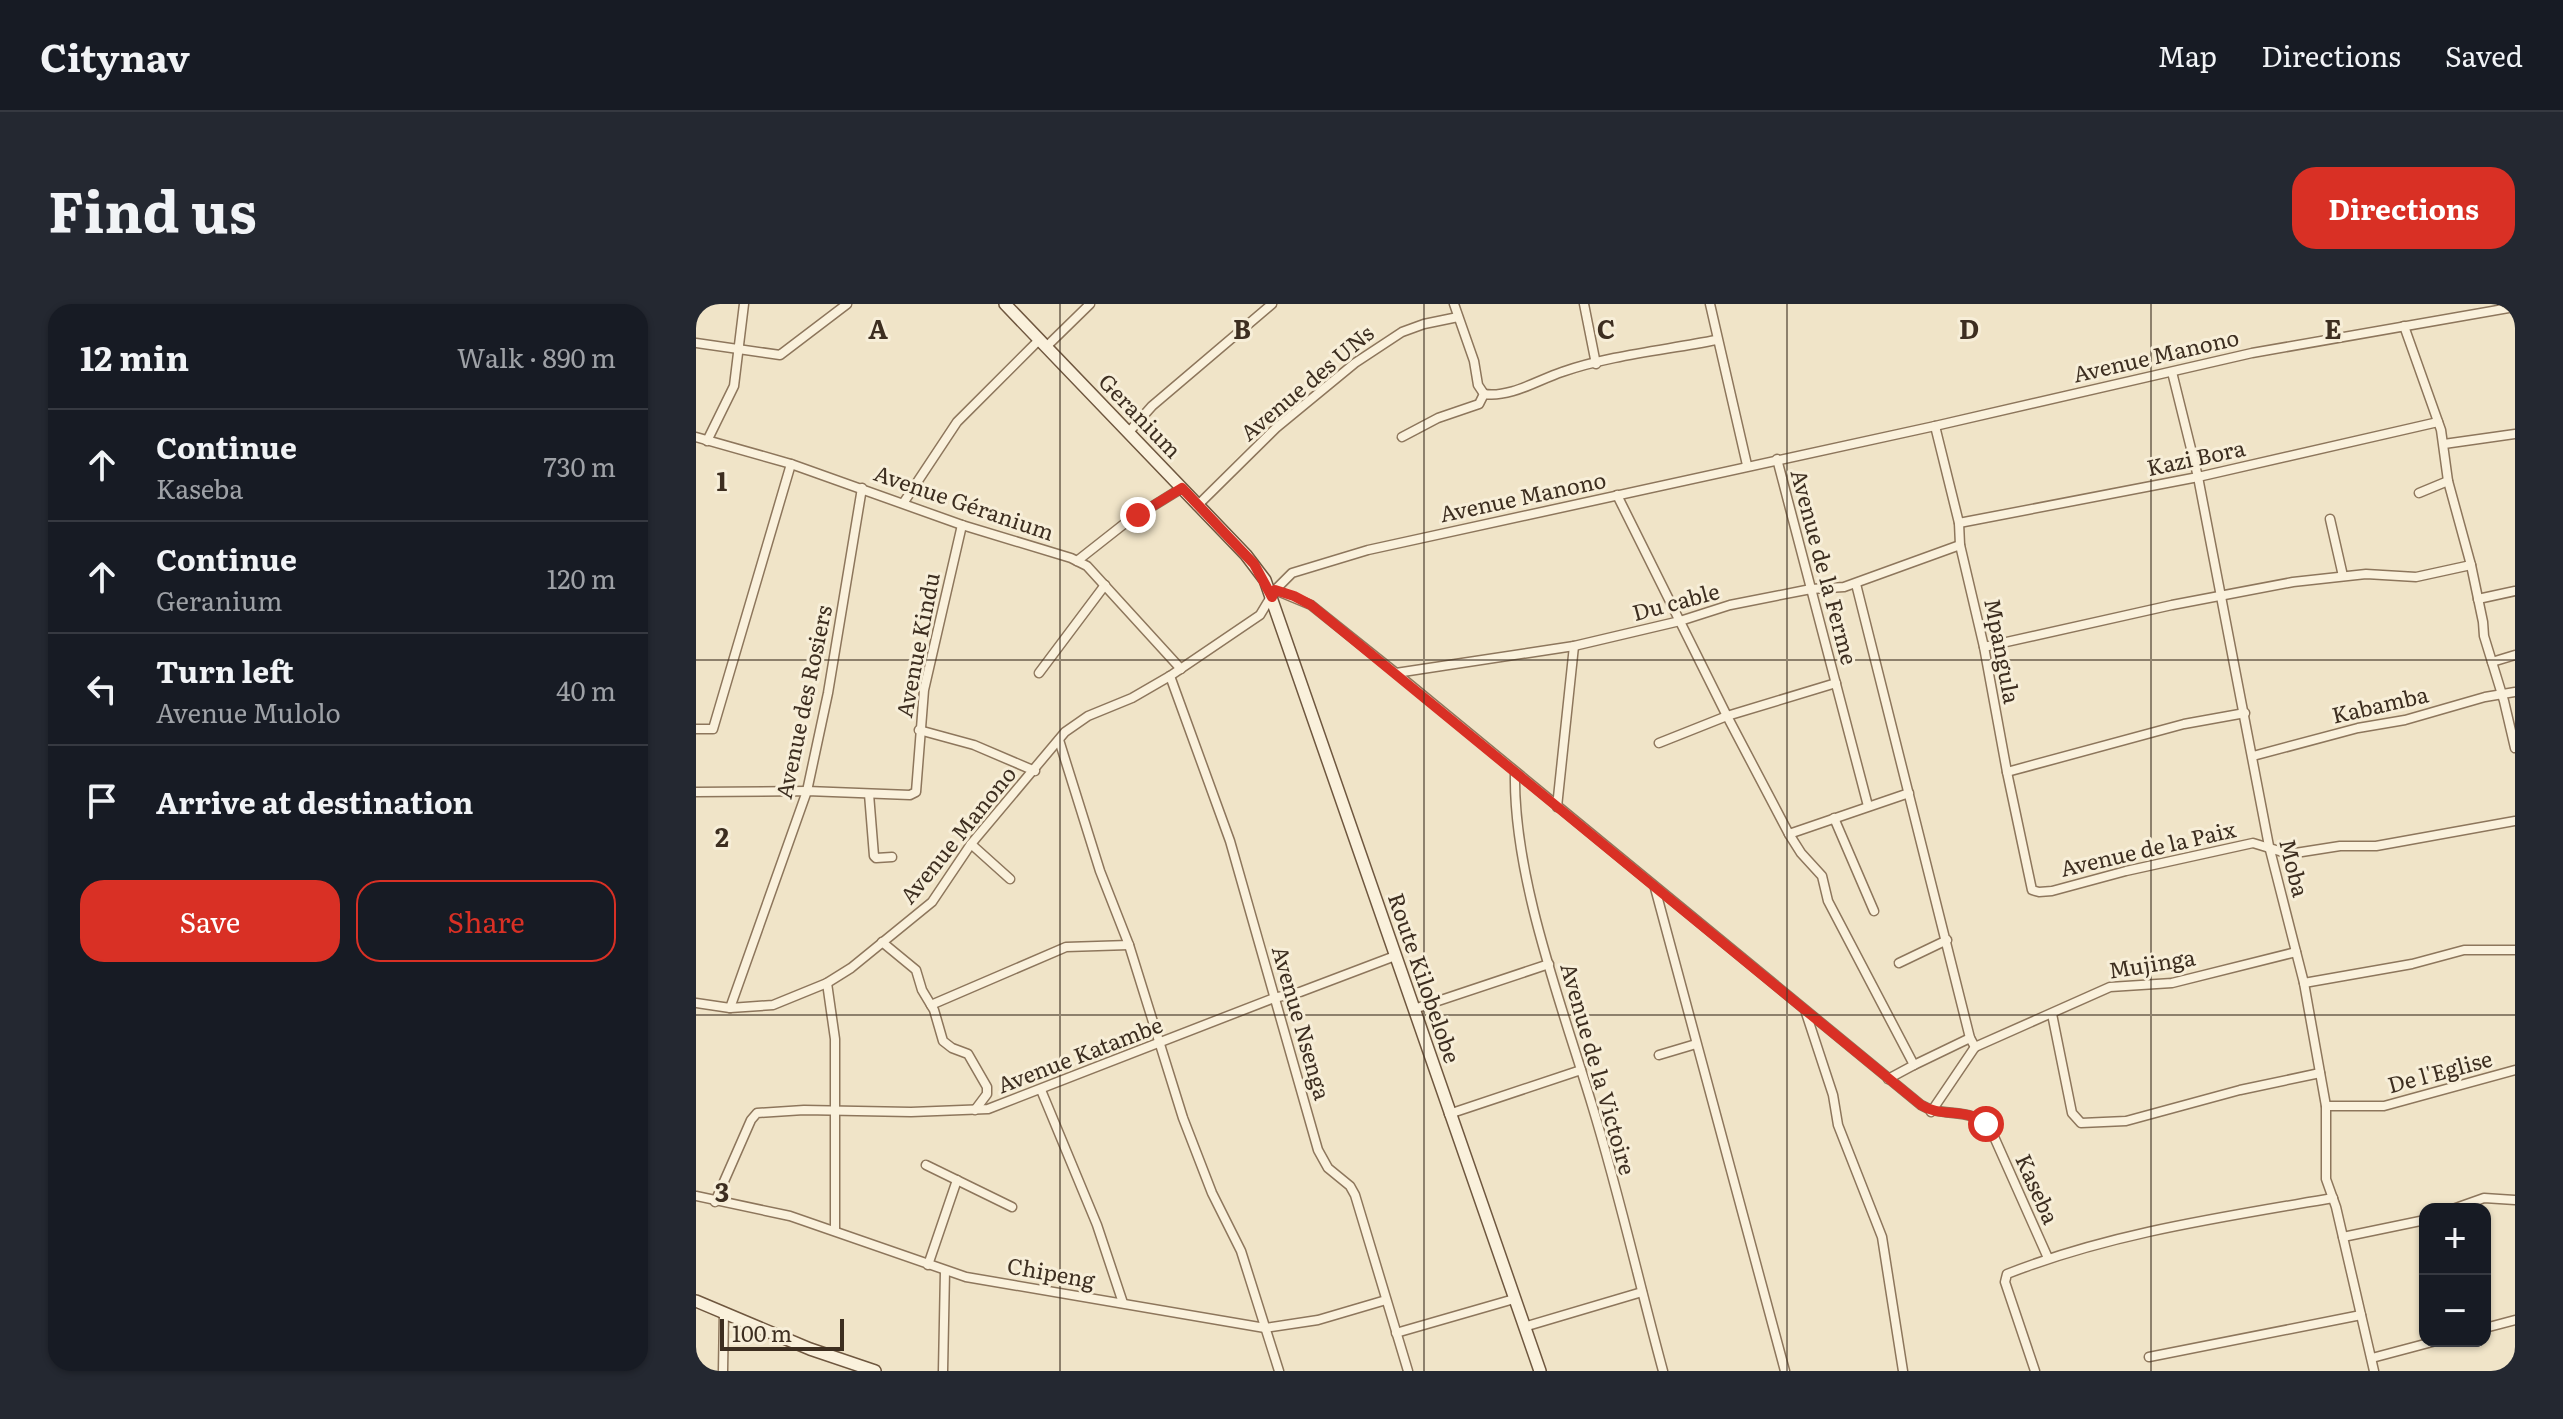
<!DOCTYPE html>
<meta charset="utf-8">
<style>
:root{--surface:#171b24;--page:#242831;--text:#f1f3f6;--muted:#9ea1a6;--line:#363941;--accent:#d93025}
body{margin:0;font-family:Literata,serif;background:var(--page);color:var(--text)}
.controls{position:absolute;right:24px;bottom:24px;display:grid;overflow:hidden;border-radius:16px;box-shadow:0 2px 6px #0004}
.controls button{width:72px;height:72px;display:grid;place-items:center;padding:0;border:0;border-bottom:2px solid var(--line);background:var(--surface);color:var(--text);font:40px sans-serif}
.scale{position:absolute;left:24px;bottom:20px;width:124px;box-sizing:border-box;padding-left:8px;border:4px solid #3d2e20;border-top:0;font-size:22px;line-height:28px;white-space:nowrap;color:#3d2e20;-webkit-text-stroke:6px #f7eed8;paint-order:stroke}
.stop{position:absolute;width:24px;height:24px;margin:-18px;border:6px solid #d93025;border-radius:50%;background:#fff}
.stop.end{background:#d93025;border-color:#fff;box-shadow:0 2px 8px #0008}
.list{margin:0;padding:0;list-style:none}
h2{display:flex;justify-content:space-between;align-items:center;height:104px;margin:0;padding:0 32px;font-size:34px}
h2 small{font-size:26px;font-weight:400;color:var(--muted)}
.list li{display:grid;grid-template-columns:52px 1fr auto;gap:24px;align-items:center;box-sizing:border-box;height:112px;padding:0 32px;border-top:2px solid var(--line)}
.list b{display:block;font-size:30px;white-space:nowrap}
.list p{margin:0;font-size:26px;white-space:nowrap;color:var(--muted)}
.list em{font-size:26px;font-style:normal;color:var(--muted)}
.actions{display:flex;gap:16px;padding:24px 32px}
.actions a{flex:1;padding:18px 0;border:2px solid var(--accent);border-radius:24px;text-align:center;font-size:28px;color:var(--accent)}
.actions .main{background:var(--accent);color:#fff}
.icon{flex:none;width:44px;height:44px;fill:none;stroke:currentColor;stroke-width:2;stroke-linecap:round;stroke-linejoin:round}
.map{position:relative;flex:none;width:1819px;height:1067px;overflow:hidden;border-radius:24px}
header{display:flex;align-items:center;gap:48px;box-sizing:border-box;height:112px;padding:0 40px;background:var(--surface);border-bottom:2px solid var(--line)}
header strong{font-size:38px}
nav{display:flex;gap:44px;margin-inline-start:auto;font-size:28px}
.intro{display:flex;align-items:center;justify-content:space-between;box-sizing:border-box;height:192px;padding:0 48px}
h1{margin:0;font-size:56px}
.button{padding:20px 36px;border-radius:24px;background:var(--accent);color:#fff;font-size:28px;font-weight:700}
main{display:flex;gap:48px;padding:0 48px}
aside{flex:1;background:var(--surface);border-radius:24px;box-shadow:0 2px 6px #0004}
.map>svg:first-child{display:block}
</style>
<header>
<strong>Citynav</strong>
<nav><a>Map</a><a>Directions</a><a>Saved</a></nav>
</header>
<div class="intro"><h1>Find us</h1><a class="button">Directions</a></div>
<main>
<aside>
<h2>12 min<small>Walk · 890 m</small></h2>
<ul class="list">
<li><svg class="icon" aria-label="ahead" viewBox="0 0 24 24"><path d="M12 20V5M6 11l6-6 6 6"/></svg><div><b>Continue</b><p>Kaseba</p></div><em>730 m</em></li>
<li><svg class="icon" aria-label="ahead" viewBox="0 0 24 24"><path d="M12 20V5M6 11l6-6 6 6"/></svg><div><b>Continue</b><p>Geranium</p></div><em>120 m</em></li>
<li><svg class="icon" aria-label="left" viewBox="0 0 24 24"><path d="M17 20v-9H6M10 6l-5 5 5 5"/></svg><div><b>Turn left</b><p>Avenue Mulolo</p></div><em>40 m</em></li>
<li><svg class="icon" aria-label="arrive" viewBox="0 0 24 24"><path d="M6 21V4h12l-3 4 3 4H6"/></svg><div><b>Arrive at destination</b></div></li>
</ul>
<div class="actions"><a class="main">Save</a><a>Share</a></div>
</aside>
<div class="map">
<svg width="1819" height="1067" viewBox="0 0 1819 1067">
<rect width="100%" height="100%" fill="#f0e4c8"/>
<g fill="none" stroke-linecap="round" stroke-linejoin="round">
<!-- street casing -->
<g stroke="#8d765c" stroke-width="11">
<g id="street">
<polyline points="758,0 778,57 782,81 788,90"/>
<polyline points="888,0 900,60"/>
<polyline points="1014,0 1051,161"/>
<polyline points="1708,22 1745,126 1752,177 1775,261 1787,318 1788,332 1808,397 1819,444"/>
<polyline points="0,39 84,51 151,0"/>
<polyline points="351,42 394,0"/>
<polyline points="1476,68 1502,173 1573,542 1608,679 1630,802 1630,875 1640,903 1678,1067"/>
<path d="M788,90C814,94 842,76 866,68C915,51 970,46 1020,36"/>
<polyline points="1239,122 1263,219 1264,241 1288,343 1311,468 1336,586 1343,588 1356,587 1430,567 1557,539 1593,550 1644,542 1680,542 1819,517"/>
<polyline points="432,129 456,102 576,0"/>
<polyline points="0,133 95,160 266,221 375,254 391,262 485,365"/>
<polyline points="706,133 742,114 783,100 788,90"/>
<polyline points="11,137 38,82 48,0"/>
<polyline points="1748,140 1819,130"/>
<polyline points="1081,155 1172,502"/>
<polyline points="1723,189 1752,177"/>
<polyline points="921,191 1031,412 1093,530 1105,549 1126,572 1132,597 1218,761 1192,775"/>
<polyline points="208,198 261,118 344,35"/>
<polyline points="501,202 580,124 659,59 706,28 728,20 762,13"/>
<polyline points="1634,215 1647,272"/>
<polyline points="1263,219 1502,173 1742,118"/>
<polyline points="381,257 428,220 486,184"/>
<polyline points="1160,280 1274,734 1279,743"/>
<path d="M579,286L615,301L700,369L1225,801C1247,815 1277,801 1295,826L1352,954"/>
<polyline points="1782,295 1819,287"/>
<polyline points="1288,343 1476,301 1597,278 1670,270 1720,273 1775,261"/>
<polyline points="1796,358 1819,351"/>
<polyline points="343,369 409,281"/>
<polyline points="700,369 878,342 984,317 1034,301 1115,285 1148,283 1264,241"/>
<polyline points="474,372 534,537 622,846 632,864 654,882 659,891 712,1067"/>
<polyline points="0,425 17,425 95,160"/>
<polyline points="223,426 278,441 339,467"/>
<polyline points="363,436 404,567 433,641 487,814 516,889 545,947 583,1067"/>
<polyline points="963,439 1031,412 1140,379"/>
<polyline points="1557,452 1662,424 1709,416 1789,393 1819,388"/>
<polyline points="1311,468 1488,420 1549,409"/>
<path d="M819,469C817,573 866,702 896,801C923,889 943,979 967,1067"/>
<polyline points="0,488 111,487 214,491 220,488 228,386 266,221"/>
<polyline points="173,490 178,552 180,554 196,553"/>
<polyline points="861,503 878,342"/>
<polyline points="1138,514 1178,607"/>
<polyline points="1093,530 1213,489"/>
<polyline points="275,540 314,575"/>
<polyline points="959,584 1089,1067"/>
<polyline points="186,638 220,666 226,686 238,706 247,737 256,744 272,750 291,783 291,790 279,806"/>
<polyline points="1203,659 1251,636"/>
<polyline points="131,679 139,735 139,926"/>
<polyline points="1608,679 1716,660 1768,646 1819,646"/>
<polyline points="0,699 34,704 77,701 131,679 155,664 236,598 275,540 369,428 392,412 436,394 474,372 564,311 579,286 596,269 672,246 1239,122 1556,49 1819,3"/>
<polyline points="235,701 370,643 433,641"/>
<polyline points="34,704 111,487 132,389 166,184"/>
<polyline points="718,705 853,660"/>
<polyline points="1110,709 1137,791 1142,821 1186,933 1207,1067"/>
<polyline points="1356,710 1376,809 1385,819 1430,817 1544,786 1624,769"/>
<polyline points="1279,743 1414,683 1476,679 1600,648"/>
<polyline points="963,751 1000,740"/>
<polyline points="1218,761 1274,734"/>
<polyline points="345,786 401,921 427,999"/>
<polyline points="1630,802 1688,802 1819,766"/>
<polyline points="1235,808 1279,743"/>
<polyline points="753,810 885,766"/>
<polyline points="230,861 316,903"/>
<polyline points="0,892 94,912 270,973 569,1024 622,1016 690,996"/>
<polyline points="19,898 55,816 61,809 108,806 215,808 292,805 578,694 604,688 699,652"/>
<polyline points="1757,905 1788,894 1819,896"/>
<polyline points="1647,933 1729,916"/>
<polyline points="232,961 261,876"/>
<polyline points="828,1023 946,988"/>
<polyline points="1789,1024 1819,1016"/>
<polyline points="700,1029 818,995"/>
<polyline points="1453,1053 1665,1011"/>
<polyline points="1676,1054 1740,1037"/>
<polyline points="27,1067 28,1008"/>
<polyline points="247,1067 249,967"/>
<path d="M1339,1067L1309,978L1311,970C1415,929 1527,913 1637,894"/>
</g>
</g>
<!-- secondary casing -->
<g stroke="#6f573f" stroke-width="14">
<g id="secondary">
<polyline points="309,0 550,251 569,276 844,1067"/>
<polyline points="0,997 114,1045 179,1067"/>
</g>
</g>
<!-- street -->
<use href="#street" stroke="#faf1dc" stroke-width="8"/>
<!-- secondary -->
<use href="#secondary" stroke="#faf1dc" stroke-width="11"/>
</g>
<g fill="none" stroke-linecap="round" stroke-linejoin="round">
<!-- route -->
<path stroke="#d93025" stroke-width="10" d="M442,211L486,184L558,260L576,293L579,286L598,292L615,301L1225,801C1245,814 1271,803 1290,820"/>
</g>
<!-- grid -->
<path fill="none" stroke="#3d2e20" stroke-width="2" stroke-opacity="0.55" d="M364,0V1067M728,0V1067M1091,0V1067M1455,0V1067M0,356H1819M0,711H1819"/>
<g text-anchor="middle" stroke-width="6" stroke-linejoin="round" paint-order="stroke">
<!-- street labels -->
<g font-size="22" fill="#3d2e20" stroke="#f7eed8">
<text transform="translate(1460 52) rotate(-13)" y="8">Avenue Manono</text>
<text transform="translate(611 79) rotate(-40)" y="8">Avenue des UNs</text>
<text transform="translate(444 112) rotate(46)" y="8">Geranium</text>
<text transform="translate(1500 154) rotate(-12)" y="8">Kazi Bora</text>
<text transform="translate(827 193) rotate(-12)" y="8">Avenue Manono</text>
<text transform="translate(268 199) rotate(19)" y="8">Avenue Géranium</text>
<text transform="translate(1128 263) rotate(75)" y="8">Avenue de la Ferme</text>
<text transform="translate(980 298) rotate(-15)" y="8">Du cable</text>
<text transform="translate(222 341) rotate(-79)" y="8">Avenue Kindu</text>
<text transform="translate(1306 347) rotate(79)" y="8">Mpangula</text>
<text transform="translate(108 398) rotate(-78)" y="8">Avenue des Rosiers</text>
<text transform="translate(1684 401) rotate(-13)" y="8">Kabamba</text>
<text transform="translate(262 531) rotate(-51)" y="8">Avenue Manono</text>
<text transform="translate(1452 545) rotate(-13)" y="8">Avenue de la Paix</text>
<text transform="translate(1598 564) rotate(76)" y="8">Moba</text>
<text transform="translate(1456 660) rotate(-9)" y="8">Mujinga</text>
<text transform="translate(728 674) rotate(71)" y="8">Route Kilobelobe</text>
<text transform="translate(605 719) rotate(74)" y="8">Avenue Nsenga</text>
<text transform="translate(384 751) rotate(-21)" y="8">Avenue Katambe</text>
<text transform="translate(902 765) rotate(74)" y="8">Avenue de la Victoire</text>
<text transform="translate(1744 768) rotate(-15)" y="8">De l'Eglise</text>
<text transform="translate(1341 885) rotate(66)" y="8">Kaseba</text>
<text transform="translate(355 969) rotate(10)" y="8">Chipeng</text>
</g>
</g>
<g font-size="26" text-anchor="middle" font-weight="bold" fill="#3d2e20" stroke="#f7eed8" stroke-width="6" stroke-linejoin="round" paint-order="stroke">
<text x="182" y="35">A</text>
<text x="546" y="35">B</text>
<text x="910" y="35">C</text>
<text x="1273" y="35">D</text>
<text x="1637" y="35">E</text>
<text x="26" y="187">1</text>
<text x="26" y="543">2</text>
<text x="26" y="898">3</text>
</g>
</svg>
<div class="controls">
<button>+</button>
<button>−</button>
</div>
<div class="scale">100 m</div>
<div class="stop" style="left:1290px;top:820px"></div>
<div class="stop end" style="left:442px;top:211px"></div>
</div>
</main>
